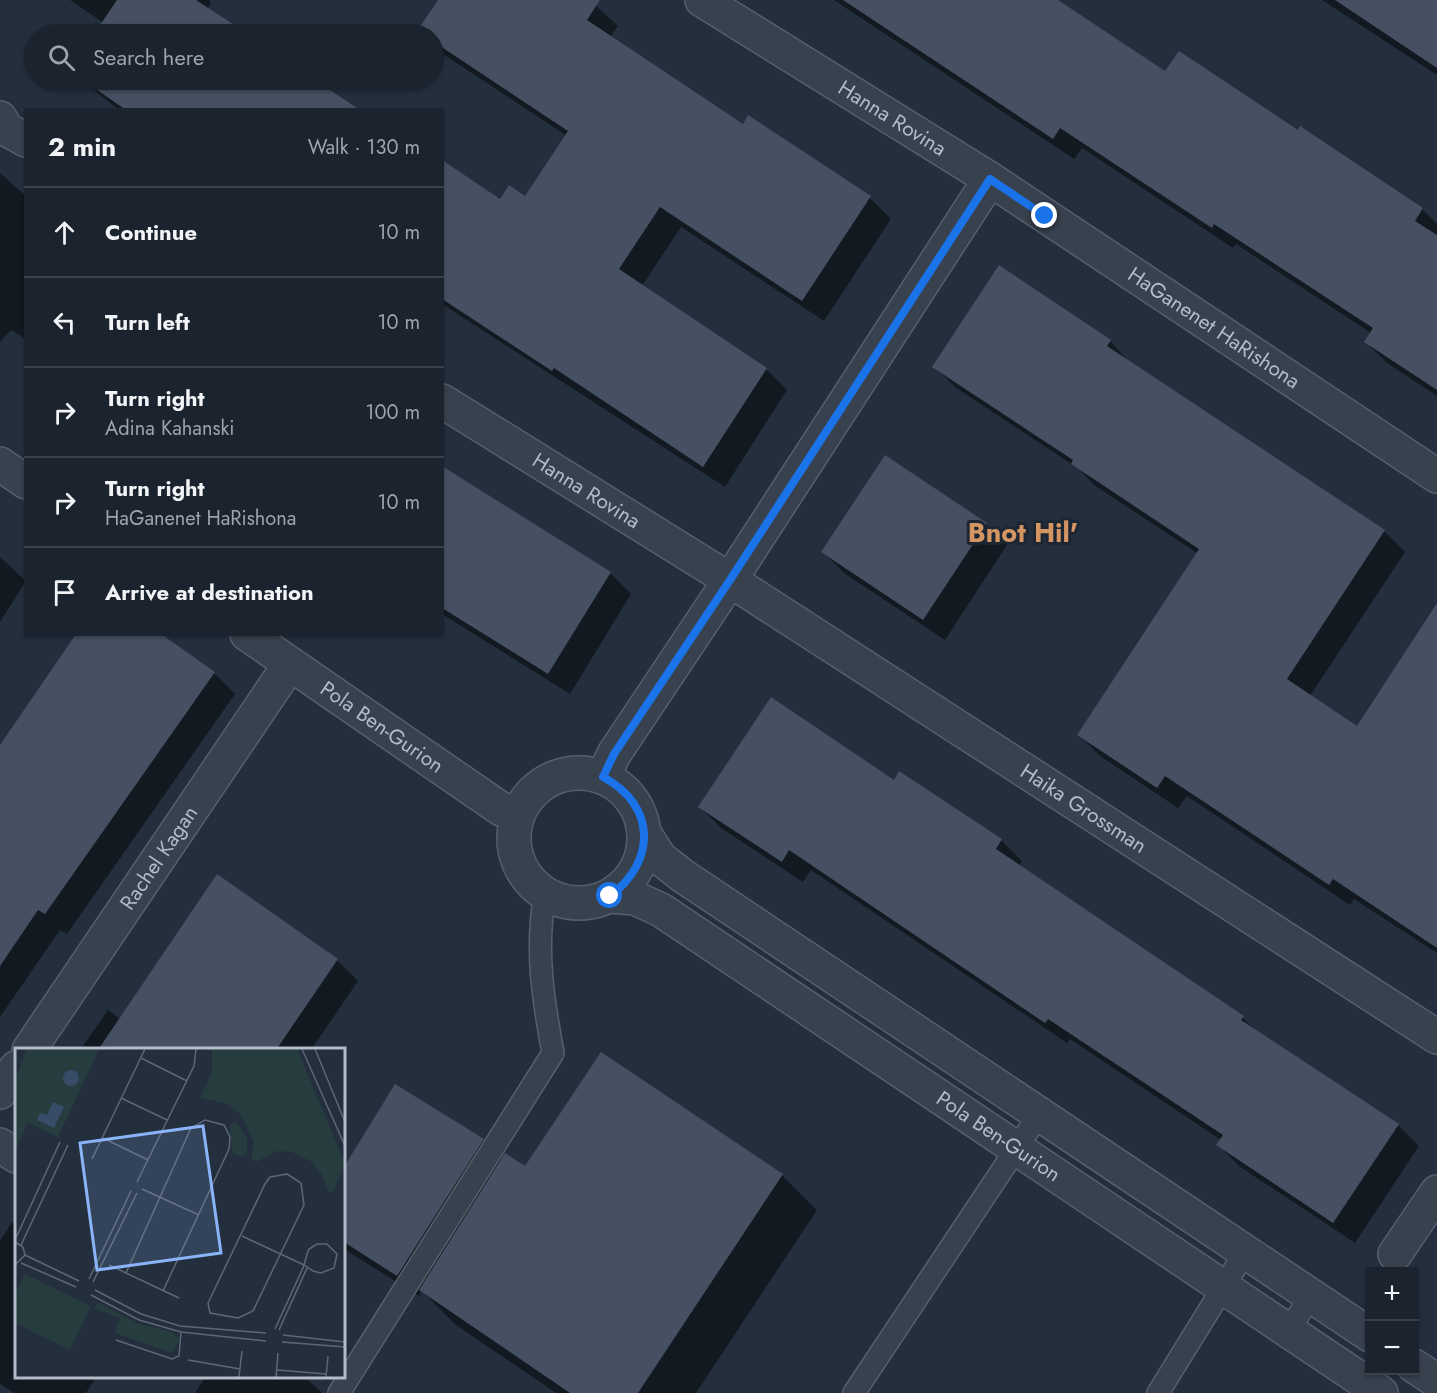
<!DOCTYPE html>
<meta charset="utf-8">
<style>
:root{--surface:#1b232e;--page:#242b36;--text:#f1f3f6;--muted:#a0a4aa;--line:#39404a}
body{margin:0;font-family:Jost,sans-serif;background:var(--page);color:var(--text)}
.controls{position:absolute;right:18px;bottom:18px;display:grid;overflow:hidden;border-radius:0px;box-shadow:0 2px 4px #0004}
.controls button{width:54px;height:54px;display:grid;place-items:center;padding:0;border:0;border-bottom:2px solid var(--line);background:var(--surface);color:var(--text);font:30px sans-serif}
.stop{position:absolute;width:18px;height:18px;margin:-14px;border:4px solid #1a73e8;border-radius:50%;background:#fff}
.stop.end{background:#1a73e8;border-color:#fff;box-shadow:0 2px 6px #0008}
.list{margin:0;padding:0;list-style:none}
h2{display:flex;justify-content:space-between;align-items:center;height:78px;margin:0;padding:0 24px;font-size:26px}
h2 small{font-size:20px;font-weight:400;color:var(--muted)}
.list li{display:grid;grid-template-columns:39px 1fr auto;gap:18px;align-items:center;box-sizing:border-box;height:90px;padding:0 24px;border-top:2px solid var(--line)}
.list b{display:block;font-size:22px;white-space:nowrap}
.list p{margin:0;font-size:20px;white-space:nowrap;color:var(--muted)}
.list em{font-size:20px;font-style:normal;color:var(--muted)}
.icon{flex:none;width:33px;height:33px;fill:none;stroke:currentColor;stroke-width:2;stroke-linecap:round;stroke-linejoin:round}
.map{position:relative;flex:none;width:1437px;height:1393px;overflow:hidden}
.search{position:absolute;background:var(--surface);box-shadow:0 2px 4px #0004;left:24px;top:24px;width:420px;height:66px;display:flex;align-items:center;gap:15px;box-sizing:border-box;padding:0 21px;border-radius:33px;color:var(--muted);font-size:22px}
.panel{position:absolute;background:var(--surface);box-shadow:0 2px 4px #0004;left:24px;top:108px;width:420px;height:528px;border-radius:0px}
.map>svg:first-child{display:block}
</style>
<div class="map">
<svg width="1437" height="1393" viewBox="0 0 1437 1393">
<rect width="100%" height="100%" fill="#242f3e"/>
<!-- shadow -->
<g fill="#0007">
<polygon points="70,0 209,0 211,3 207,9 245,34 95,34 104,23"/>
<polygon points="440,0 590,0 618,26 610,37 743,126 749,117 870,198 891,219 824,321 681,227 642,286 766,369 787,390 725,487 442,304 442,162 501,201 526,198 567,136 440,52 434,45 434,34 423,34 419,31"/>
<polygon points="834,0 1055,0 1166,73 1299,132 1422,209 1437,224 1437,396 1387,363 1366,342 1371,333 1236,244 1233,248 1082,148 1074,159"/>
<polygon points="1322,0 1437,0 1437,75"/>
<polygon points="81,80 313,80 358,110 119,110"/>
<polygon points="0,173 26,196 26,339 11,330 0,342"/>
<polygon points="1110,341 1130,363 1384,531 1405,552 1310,696 1358,728 1437,606 1437,953 1354,899 1350,905 1187,796 1178,808 1100,756 1079,735 1197,553 1094,485 1079,469 955,387 934,366"/>
<polygon points="442,467 610,573 631,594 570,694 442,614"/>
<polygon points="986,524 1007,545 945,640 844,573 823,552"/>
<polygon points="0,557 26,581 0,622"/>
<polygon points="214,673 235,694 67,934 60,930 0,1017 0,748"/>
<polygon points="900,773 1001,840 1022,861 1019,866 1243,1018 1259,1034 1398,1125 1419,1146 1355,1243 1239,1166 1218,1145 1221,1140 1070,1039 1067,1043 811,870 803,882 721,828 700,807 894,782"/>
<polygon points="217,876 337,960 358,981 311,1050 80,1050 108,1010 120,1019"/>
<polygon points="396,1086 483,1141 502,1160 525,1168 782,1175 817,1210 696,1393 556,1393 456,1325 422,1291 419,1296 344,1249 344,1170"/>
<polygon points="12,1222 16,1225 16,1376 97,1376 86,1393 14,1393 0,1384 0,1241"/>
<polygon points="206,1376 304,1376 322,1393 195,1393"/>
</g>
<!-- building -->
<g fill="#455162">
<polygon points="117,0 196,0 248,34 94,34"/>
<polygon points="438,0 600,0 587,20 743,124 748,115 871,196 802,301 660,207 619,269 767,368 703,467 554,368 552,371 442,299 442,160 500,199 509,185 525,196 568,131 434,42 434,34 422,34 417,31"/>
<polygon points="843,0 1058,0 1165,71 1179,51 1298,130 1300,126 1423,208 1415,221 1437,235 1437,390 1364,342 1373,328 1214,224 1212,228 1060,128 1053,139"/>
<polygon points="1335,0 1437,0 1437,68"/>
<polygon points="83,80 315,80 360,110 126,110"/>
<polygon points="999,265 1111,340 1107,346 1385,530 1287,679 1357,726 1437,603 1437,948 1333,879 1329,885 1165,776 1157,788 1077,735 1199,549 1071,464 1073,460 932,367"/>
<polygon points="885,455 987,523 923,620 821,552"/>
<polygon points="442,466 611,572 548,674 442,608"/>
<polygon points="76,634 161,634 215,672 45,914 38,910 0,966 0,745"/>
<polygon points="771,697 894,780 899,771 1002,839 996,849 1244,1016 1241,1020 1399,1124 1333,1223 1216,1145 1223,1135 1048,1019 1045,1023 789,850 782,862 698,807"/>
<polygon points="217,874 338,959 276,1050 98,1050"/>
<polygon points="601,1052 783,1174 638,1393 570,1393 419,1290 505,1153 525,1166"/>
<polygon points="395,1084 484,1139 397,1276 344,1242 344,1167"/>
</g>
<g fill="none" stroke-linecap="round" stroke-linejoin="round">
<!-- service casing -->
<g stroke="#565f6c" stroke-width="24">
<g id="service">
<polyline points="1288,1331 1311,1296"/>
<path d="M339,1393L553,1053C543,999 535,949 545,894"/>
<polyline points="854,1393 1040,1113"/>
<polyline points="1158,1393 1245,1252"/>
</g>
</g>
<!-- minor casing -->
<g stroke="#565f6c" stroke-width="36">
<g id="minor">
<path id="s1" d="M702,0L990,179L1437,476"/>
<polyline points="0,118 6,129 26,140"/>
<path id="s2" d="M442,401L730,580L1437,1037"/>
<polyline points="0,464 26,482"/>
<path id="s3" d="M247,634L501,809L518,815"/>
<circle cx="579" cy="838" r="65"/>
<polyline points="603,777 614,754 730,580 990,179"/>
<polyline points="644,833 660,858 683,876 1370,1335"/>
<path id="s4" d="M610,896L635,898L661,910L1381,1393"/>
<path id="s5" d="M29,1050L290,664"/>
<polyline points="0,1092 16,1068"/>
<polyline points="0,1145 16,1156"/>
<polyline points="1395,1254 1437,1192"/>
<polyline points="1414,1366 1437,1381"/>
</g>
</g>
<!-- service -->
<use href="#service" stroke="#38414e" stroke-width="21"/>
<!-- minor -->
<use href="#minor" stroke="#38414e" stroke-width="33"/>
</g>
<g fill="none" stroke-linecap="round" stroke-linejoin="round">
<!-- route -->
<path stroke="#1a73e8" stroke-width="8" d="M610,896C657,861 656,805 603,777L614,754L730,580L990,179L1045,216"/>
</g>
<g text-anchor="middle" stroke-width="6" stroke-linejoin="round" paint-order="stroke">
<!-- street labels -->
<g font-size="21" fill="#b4bcc9" stroke="#1d2633">
<text dy="7" stroke="none"><textPath href="#s1" startOffset="224">Hanna Rovina</textPath></text>
<text dy="7" stroke="none"><textPath href="#s1" startOffset="608">HaGanenet HaRishona</textPath></text>
<text dy="7" stroke="none"><textPath href="#s2" startOffset="170">Hanna Rovina</textPath></text>
<text dy="7" stroke="none"><textPath href="#s3" startOffset="164">Pola Ben-Gurion</textPath></text>
<text dy="7" stroke="none"><textPath href="#s2" startOffset="760">Haika Grossman</textPath></text>
<text dy="7" stroke="none"><textPath href="#s5" startOffset="232">Rachel Kagan</textPath></text>
<text dy="7" stroke="none"><textPath href="#s4" startOffset="460">Pola Ben-Gurion</textPath></text>
</g>
<!-- district labels -->
<g font-size="27" font-weight="bold" fill="#d59563" stroke="#1d2633">
<text x="1023" y="542">Bnot Hil'</text>
</g>
</g>
<!-- overview -->
<g transform="translate(15 1048)">
<rect width="330" height="330" fill="#242f3e"/>
<path d="M12,1H84L43,89L12,74L0,105V32ZM197,1H282L330,115L318,144H313L307,127L297,114L277,104L262,103L241,114L236,110L239,94L226,67L213,56L185,50L197,24ZM220,73L232,90V105L227,109L217,105L215,78ZM10,226L76,258L55,302L0,275V246ZM83,254L124,276L157,284L165,291L157,305L100,285L105,270L79,260Z" fill="#263c3f"/>
<path d="M48 30a8 8 0 1 1 16 0a8 8 0 1 1-16 0ZM38,54L49,59L39,80L22,72L25,65L32,67Z" fill="#394c67"/>
<path fill="none" stroke="#5e6776" stroke-width="1.5" d="M287,1L330,98M300,1L330,74M126,10L172,33M106,50L152,72M88,90L133,112M77,111L130,1M272,126L286,135L289,157L238,263L223,270L195,265L193,255L250,136L255,129ZM122,134L179,18L181,1M127,141L184,167M227,188L289,217L298,223L306,225L319,220L322,206L312,196H302L294,201L292,206L291,210L289,217L288,220L260,281M0,192L45,94M0,194L8,199L10,207L0,217M6,197L53,97M10,207L64,233M6,215L61,239M94,217L164,250M111,225L176,80L190,72L209,77L215,89L214,101L148,243M74,231L116,143M78,234L122,145M80,242L126,266L165,278L251,285M76,247L124,272L166,284L251,293M264,282L292,220M268,287L330,294M101,292L157,311L164,308L166,284M267,294L330,299M173,312L225,321M262,322L311,326M224,329L227,303M261,329L263,305M311,329L313,308"/>
<path fill="#8ab4f8" fill-opacity="0.15" stroke="#8ab4f8" stroke-width="3" d="M188,78L206,205L82,222L65,95Z"/>
<rect width="330" height="330" fill="none" stroke="#b4bcc9" stroke-width="3"/>
</g>
</svg>
<div class="controls">
<button>+</button>
<button>−</button>
</div>
<div class="stop" style="left:610px;top:896px"></div>
<div class="stop end" style="left:1045px;top:216px"></div>
<div class="search"><svg class="icon" aria-label="search" viewBox="0 0 24 24"><circle cx="10" cy="10" r="6"/><path d="M15 15l6 6"/></svg>Search here</div>
<section class="panel">
<h2>2 min<small>Walk · 130 m</small></h2>
<ul class="list">
<li><svg class="icon" aria-label="ahead" viewBox="0 0 24 24"><path d="M12 20V5M6 11l6-6 6 6"/></svg><div><b>Continue</b></div><em>10 m</em></li>
<li><svg class="icon" aria-label="left" viewBox="0 0 24 24"><path d="M17 20v-9H6M10 6l-5 5 5 5"/></svg><div><b>Turn left</b></div><em>10 m</em></li>
<li><svg class="icon" aria-label="right" viewBox="0 0 24 24"><path d="M7 20v-9h11M14 6l5 5-5 5"/></svg><div><b>Turn right</b><p>Adina Kahanski</p></div><em>100 m</em></li>
<li><svg class="icon" aria-label="right" viewBox="0 0 24 24"><path d="M7 20v-9h11M14 6l5 5-5 5"/></svg><div><b>Turn right</b><p>HaGanenet HaRishona</p></div><em>10 m</em></li>
<li><svg class="icon" aria-label="arrive" viewBox="0 0 24 24"><path d="M6 21V4h12l-3 4 3 4H6"/></svg><div><b>Arrive at destination</b></div></li>
</ul>
</section>
</div>
